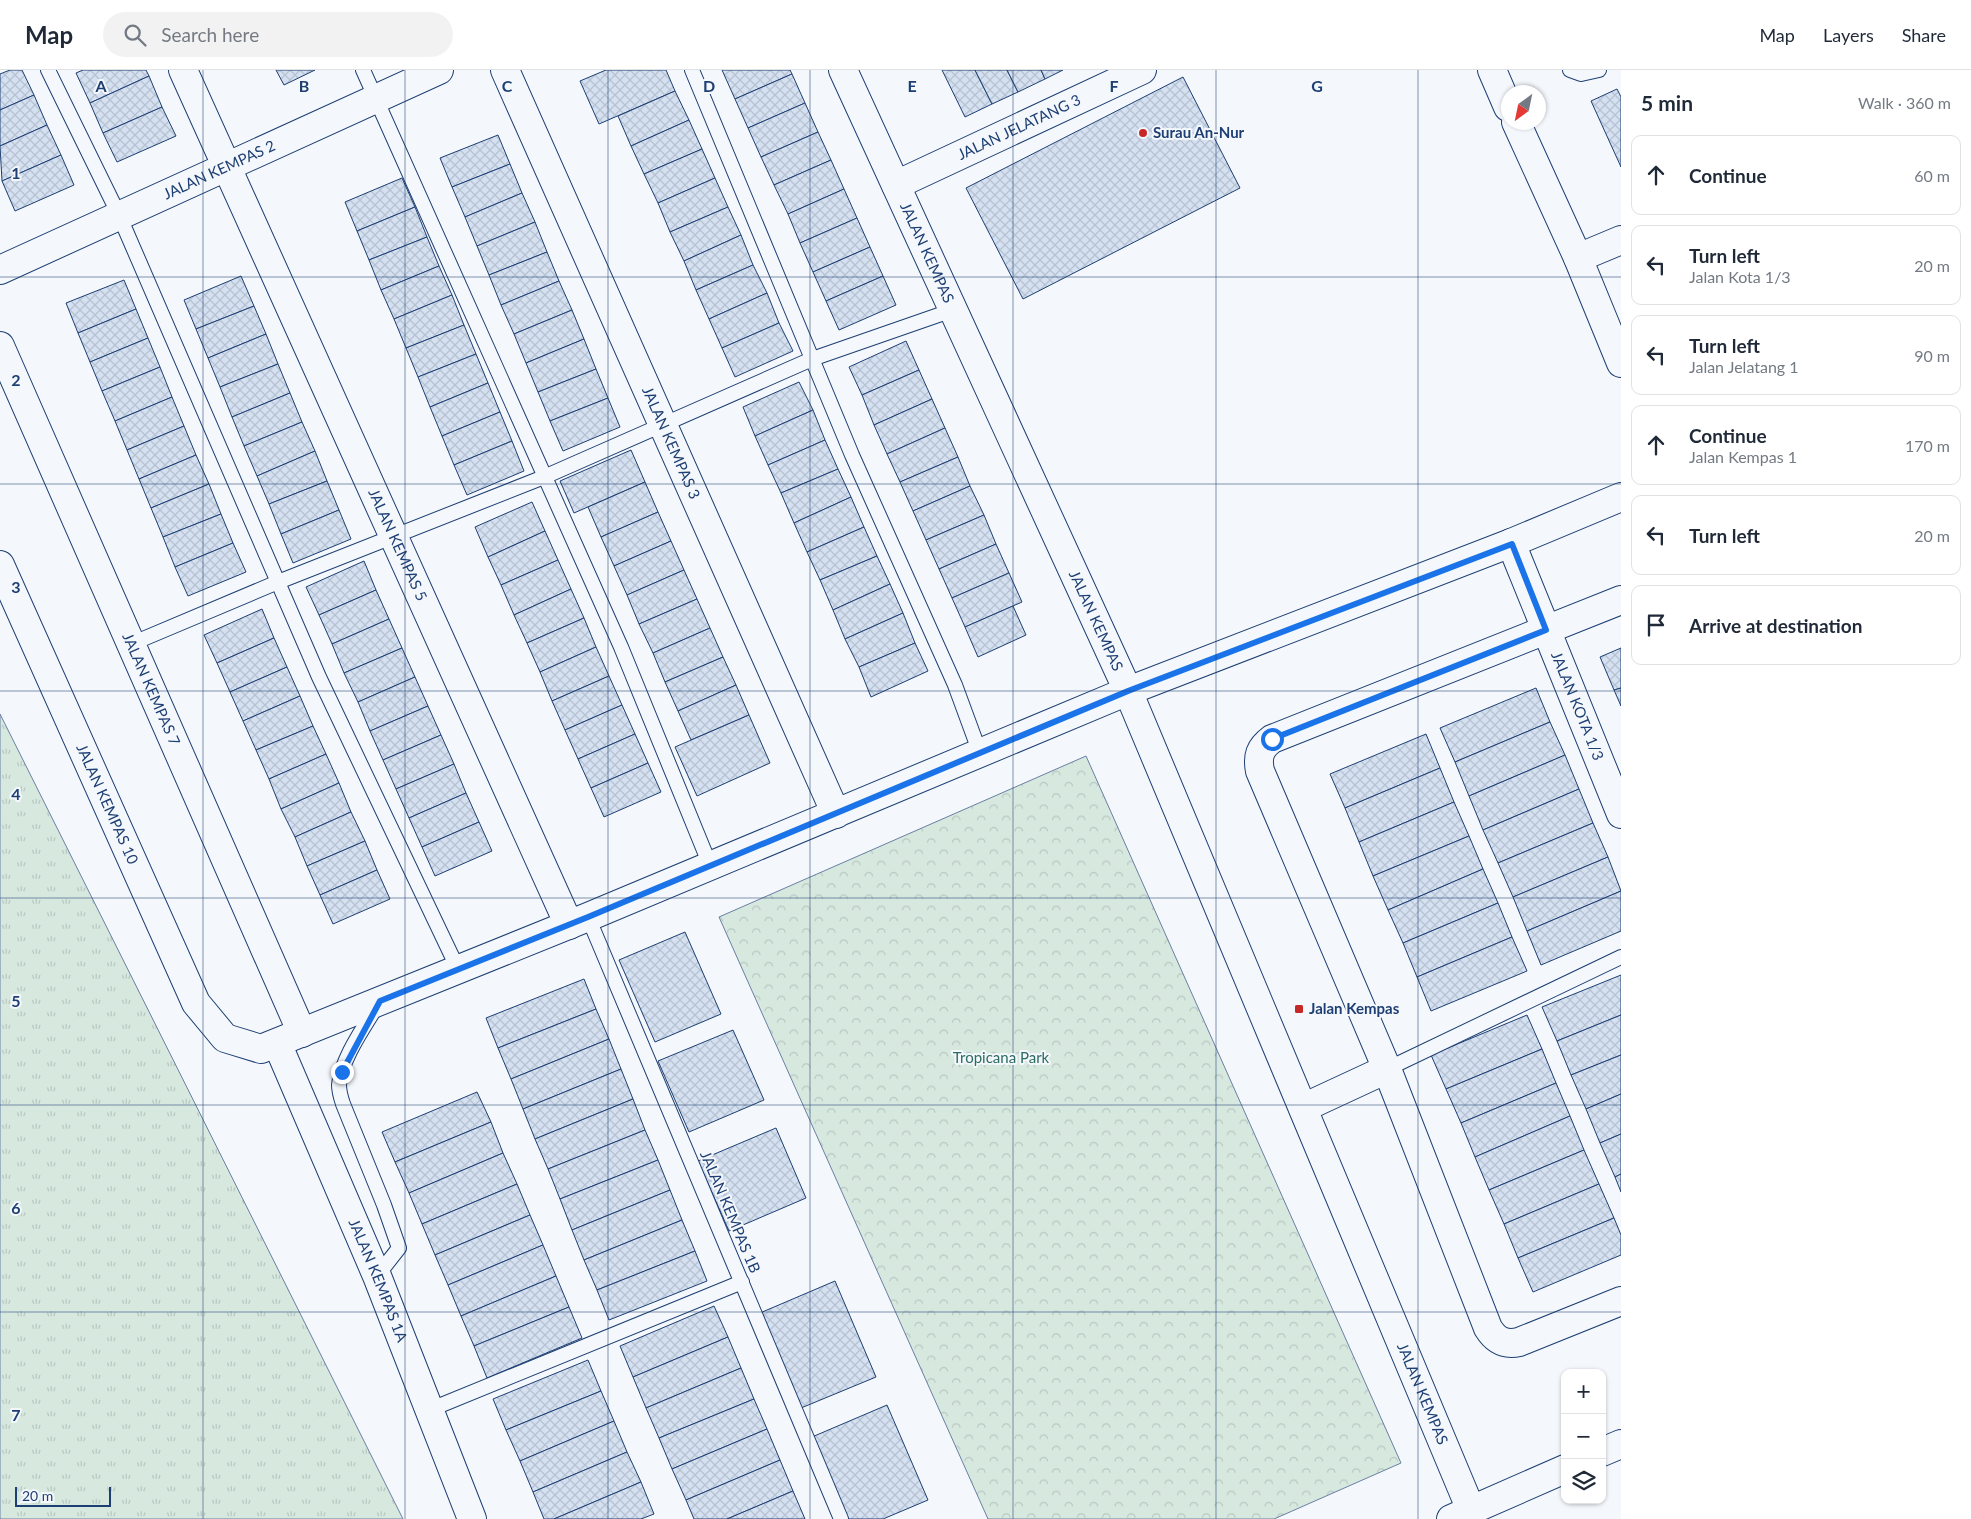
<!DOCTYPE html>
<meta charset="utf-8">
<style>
:root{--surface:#fff;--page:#f2f2f3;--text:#1f2937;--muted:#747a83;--line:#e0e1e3}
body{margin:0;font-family:Lato,sans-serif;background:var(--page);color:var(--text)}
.controls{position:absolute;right:15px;bottom:15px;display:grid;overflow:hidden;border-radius:10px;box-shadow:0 1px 4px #0004}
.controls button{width:45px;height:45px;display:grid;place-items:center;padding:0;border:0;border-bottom:1px solid var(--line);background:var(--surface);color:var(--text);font:25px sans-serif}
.compass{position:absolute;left:1501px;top:15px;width:45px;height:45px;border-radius:50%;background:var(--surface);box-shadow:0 1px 4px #0004;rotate:213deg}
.scale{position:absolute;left:15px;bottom:12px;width:96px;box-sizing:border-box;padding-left:5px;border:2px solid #1d3f73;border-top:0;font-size:14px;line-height:18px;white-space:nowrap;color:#1d3f73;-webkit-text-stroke:4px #f4f7fb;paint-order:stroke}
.stop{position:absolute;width:15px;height:15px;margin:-11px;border:4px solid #1a73e8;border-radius:50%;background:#fff}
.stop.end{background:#1a73e8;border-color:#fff;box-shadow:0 1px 5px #0008}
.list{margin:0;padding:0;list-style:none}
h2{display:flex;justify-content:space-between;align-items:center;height:65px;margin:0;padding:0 20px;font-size:21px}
h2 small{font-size:16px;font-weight:400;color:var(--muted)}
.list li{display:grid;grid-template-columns:32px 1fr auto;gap:15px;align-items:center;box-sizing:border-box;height:80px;margin:0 10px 10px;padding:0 10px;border:1px solid var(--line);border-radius:10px}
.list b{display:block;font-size:19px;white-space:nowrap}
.list p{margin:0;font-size:16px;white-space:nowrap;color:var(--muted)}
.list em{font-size:16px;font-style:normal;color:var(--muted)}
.icon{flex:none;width:28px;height:28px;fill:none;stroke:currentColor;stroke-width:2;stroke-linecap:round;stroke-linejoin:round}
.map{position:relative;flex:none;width:1621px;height:1449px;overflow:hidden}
header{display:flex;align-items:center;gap:30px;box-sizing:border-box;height:70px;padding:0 25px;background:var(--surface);border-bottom:1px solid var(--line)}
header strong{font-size:24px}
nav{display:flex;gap:28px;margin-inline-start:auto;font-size:18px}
.search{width:350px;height:45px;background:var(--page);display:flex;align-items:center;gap:12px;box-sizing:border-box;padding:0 18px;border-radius:28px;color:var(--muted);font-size:19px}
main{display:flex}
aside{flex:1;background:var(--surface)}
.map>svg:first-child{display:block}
</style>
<header>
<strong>Map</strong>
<div class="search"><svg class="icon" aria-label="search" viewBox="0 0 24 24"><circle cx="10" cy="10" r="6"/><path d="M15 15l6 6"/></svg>Search here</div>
<nav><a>Map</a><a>Layers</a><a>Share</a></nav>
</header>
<main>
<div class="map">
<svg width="1621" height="1449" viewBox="0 0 1621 1449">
<defs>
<pattern id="grass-tufts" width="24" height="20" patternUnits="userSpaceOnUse" patternTransform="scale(1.25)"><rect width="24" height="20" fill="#d7e8df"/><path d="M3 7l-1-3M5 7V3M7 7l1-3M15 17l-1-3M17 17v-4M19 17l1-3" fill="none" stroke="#b8c8c3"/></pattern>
<pattern id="forest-crowns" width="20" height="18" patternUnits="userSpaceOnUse" patternTransform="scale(1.25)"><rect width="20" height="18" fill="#d7e8df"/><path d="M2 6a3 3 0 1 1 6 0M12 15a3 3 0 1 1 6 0" fill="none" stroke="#b8c8c3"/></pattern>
<pattern id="building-cross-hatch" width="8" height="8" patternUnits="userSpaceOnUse" patternTransform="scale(1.25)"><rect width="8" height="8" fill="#d5e0f0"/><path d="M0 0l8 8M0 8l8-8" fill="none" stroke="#b6c1d1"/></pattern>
</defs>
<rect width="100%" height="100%" fill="#f4f7fb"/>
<!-- grass -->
<polygon fill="url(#grass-tufts)" stroke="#687fa3" points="0,644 403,1449 0,1449"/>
<!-- forest -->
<polygon fill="url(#forest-crowns)" stroke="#687fa3" points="1086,686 1401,1393 1274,1449 988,1449 719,847"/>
<!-- building -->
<g fill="url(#building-cross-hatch)" stroke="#1d3f73">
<polygon points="10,0 22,0 34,25 0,40 0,4"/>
<polygon points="83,0 146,0 149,6 90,33 76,3"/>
<polygon points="276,0 315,0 284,15"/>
<polygon points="606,0 666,0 675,21 599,54 580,11"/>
<polygon points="722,0 790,0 792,4 735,29"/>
<polygon points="942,0 975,0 992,34 965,47"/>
<polygon points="975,0 1007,0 1018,22 992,34"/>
<polygon points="1007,0 1041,0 1045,9 1018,22"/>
<polygon points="1041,0 1063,0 1045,9"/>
<polygon points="792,4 805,33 748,58 735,29"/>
<polygon points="149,6 162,37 103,63 90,33"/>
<polygon points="1183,7 1240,118 1023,229 966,118"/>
<polygon points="1617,19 1621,27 1621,97 1591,31"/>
<polygon points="675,21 689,50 631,76 618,46"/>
<polygon points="34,25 47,55 0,76 0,40"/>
<polygon points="805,33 818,62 761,87 748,58"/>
<polygon points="162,37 176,66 117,92 103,63"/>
<polygon points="689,50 702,79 644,104 631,76"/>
<polygon points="47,55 61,85 2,111 0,76"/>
<polygon points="818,62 831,90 774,115 761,87"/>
<polygon points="498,65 510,94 452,117 440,88"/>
<polygon points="702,79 715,108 658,133 644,104"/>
<polygon points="61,85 74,115 15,141 2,111"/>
<polygon points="831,90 844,119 788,144 774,115"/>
<polygon points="510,94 522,123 465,147 452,117"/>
<polygon points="402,108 415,137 357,161 345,132"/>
<polygon points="715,108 728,137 670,162 658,133"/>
<polygon points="844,119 857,148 800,173 788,144"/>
<polygon points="522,123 535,152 477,176 465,147"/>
<polygon points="415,137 427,167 369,190 357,161"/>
<polygon points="728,137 741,165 684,191 670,162"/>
<polygon points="857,148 870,177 813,202 800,173"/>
<polygon points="535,152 547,182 489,205 477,176"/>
<polygon points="741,165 753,195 696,220 684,191"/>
<polygon points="427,167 439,196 381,220 369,190"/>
<polygon points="870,177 883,206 826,231 813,202"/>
<polygon points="547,182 559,211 501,235 489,205"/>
<polygon points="753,195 767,223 709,249 696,220"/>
<polygon points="439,196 452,225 394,249 381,220"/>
<polygon points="241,206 254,236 196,259 184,230"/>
<polygon points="883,206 896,235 839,260 826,231"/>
<polygon points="124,210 136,239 78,263 66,233"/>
<polygon points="559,211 572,240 514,264 501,235"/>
<polygon points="767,223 779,253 722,278 709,249"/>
<polygon points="452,225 464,255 406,278 394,249"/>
<polygon points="254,236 266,264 208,288 196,259"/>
<polygon points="136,239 148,268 90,292 78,263"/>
<polygon points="572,240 584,269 526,293 514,264"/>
<polygon points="779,253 793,281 735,307 722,278"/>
<polygon points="464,255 476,284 418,307 406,278"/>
<polygon points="266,264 278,294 220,317 208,288"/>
<polygon points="148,268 160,297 102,321 90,292"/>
<polygon points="584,269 596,299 538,322 526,293"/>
<polygon points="906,271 919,300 862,325 849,297"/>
<polygon points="476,284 488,313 430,337 418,307"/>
<polygon points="278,294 290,323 232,347 220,317"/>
<polygon points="160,297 172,327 115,351 102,321"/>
<polygon points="596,299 608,328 550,351 538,322"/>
<polygon points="919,300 932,329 874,355 862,325"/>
<polygon points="799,312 813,340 755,366 743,337"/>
<polygon points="488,313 500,342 442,366 430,337"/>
<polygon points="290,323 302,352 244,376 232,347"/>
<polygon points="172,327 184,356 127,380 115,351"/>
<polygon points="608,328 620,357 563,381 550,351"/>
<polygon points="932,329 945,358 887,384 874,355"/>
<polygon points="813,340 825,370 768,395 755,366"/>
<polygon points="500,342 512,371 454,395 442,366"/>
<polygon points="302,352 315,381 257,406 244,376"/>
<polygon points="184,356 196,385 139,409 127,380"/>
<polygon points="945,358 958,387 900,412 887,384"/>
<polygon points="825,370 838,399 781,423 768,395"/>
<polygon points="512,371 524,401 467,425 454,395"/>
<polygon points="631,380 645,412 574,443 560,411"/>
<polygon points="315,381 327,411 269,434 257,406"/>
<polygon points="196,385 209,414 151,438 139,409"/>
<polygon points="958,387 970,416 913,441 900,412"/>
<polygon points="838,399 851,427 794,453 781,423"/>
<polygon points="327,411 339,440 281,464 269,434"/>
<polygon points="645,412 658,442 601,467 588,437"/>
<polygon points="209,414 221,444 163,467 151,438"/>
<polygon points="970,416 984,445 926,470 913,441"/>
<polygon points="851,427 864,457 807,482 794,453"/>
<polygon points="532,432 545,461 488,487 475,457"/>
<polygon points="339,440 351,469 293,493 281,464"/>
<polygon points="658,442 671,471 614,496 601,467"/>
<polygon points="221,444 233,473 175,497 163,467"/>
<polygon points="984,445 996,474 939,499 926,470"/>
<polygon points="864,457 877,486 820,510 807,482"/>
<polygon points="545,461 558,490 501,515 488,487"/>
<polygon points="671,471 684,500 627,525 614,496"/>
<polygon points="233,473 246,502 188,526 175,497"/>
<polygon points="996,474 1009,503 952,528 939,499"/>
<polygon points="877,486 890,514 833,540 820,510"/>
<polygon points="558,490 571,519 514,545 501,515"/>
<polygon points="364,491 376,520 319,545 306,517"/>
<polygon points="684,500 697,529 639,554 627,525"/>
<polygon points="1009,503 1022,532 965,557 952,528"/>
<polygon points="890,514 903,543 845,569 833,540"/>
<polygon points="571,519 584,548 527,573 514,545"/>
<polygon points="376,520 389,549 332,574 319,545"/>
<polygon points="697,529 710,558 653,583 639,554"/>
<polygon points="1013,536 1026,565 978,587 965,557"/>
<polygon points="262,539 274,568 217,593 204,565"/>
<polygon points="903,543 915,573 859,597 845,569"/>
<polygon points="584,548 596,577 540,602 527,573"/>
<polygon points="389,549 402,578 344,603 332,574"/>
<polygon points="710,558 723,587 665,612 653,583"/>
<polygon points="274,568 287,597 230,622 217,593"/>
<polygon points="915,573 928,601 871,627 859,597"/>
<polygon points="596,577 609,606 552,631 540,602"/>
<polygon points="402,578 415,607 358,632 344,603"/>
<polygon points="1621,578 1621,618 1614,620 1600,587"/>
<polygon points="723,587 736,615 678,641 665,612"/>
<polygon points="287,597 300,626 243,651 230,622"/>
<polygon points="609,606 622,635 565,660 552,631"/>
<polygon points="415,607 428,636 370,661 358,632"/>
<polygon points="736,615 749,645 691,670 678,641"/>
<polygon points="1536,618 1550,652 1455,692 1440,658"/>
<polygon points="1621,618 1621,636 1614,620"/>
<polygon points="300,626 313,656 256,680 243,651"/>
<polygon points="622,635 635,664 578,689 565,660"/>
<polygon points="428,636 441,665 383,690 370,661"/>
<polygon points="749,645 770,693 697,726 675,677"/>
<polygon points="1550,652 1565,685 1469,726 1455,692"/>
<polygon points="313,656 326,684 269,709 256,680"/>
<polygon points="635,664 648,693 591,718 578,689"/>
<polygon points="1426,664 1440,698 1345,738 1330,704"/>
<polygon points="441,665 454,694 396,719 383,690"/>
<polygon points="326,684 339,713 281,739 269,709"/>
<polygon points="1565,685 1579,719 1483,760 1469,726"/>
<polygon points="648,693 661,722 604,747 591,718"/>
<polygon points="454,694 466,723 409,748 396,719"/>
<polygon points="1440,698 1454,732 1359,772 1345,738"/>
<polygon points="339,713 351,742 295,767 281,739"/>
<polygon points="1579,719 1593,753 1498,793 1483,760"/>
<polygon points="466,723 479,752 422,777 409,748"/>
<polygon points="1454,732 1469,766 1373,806 1359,772"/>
<polygon points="351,742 365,771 307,796 295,767"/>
<polygon points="479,752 492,781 435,806 422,777"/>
<polygon points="1593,753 1608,787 1513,827 1498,793"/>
<polygon points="1469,766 1483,799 1388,840 1373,806"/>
<polygon points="365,771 377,800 320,825 307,796"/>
<polygon points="1608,787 1621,821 1527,861 1513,827"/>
<polygon points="1483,799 1498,833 1403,873 1388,840"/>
<polygon points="377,800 390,829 333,854 320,825"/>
<polygon points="1621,821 1621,861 1541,895 1527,861"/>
<polygon points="1498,833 1512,867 1417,907 1403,873"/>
<polygon points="685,862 721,944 655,972 619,890"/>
<polygon points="1512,867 1527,901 1431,941 1417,907"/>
<polygon points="1621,905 1621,945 1557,971 1542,937"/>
<polygon points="584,909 596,939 498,978 486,948"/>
<polygon points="596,939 609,969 511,1009 498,978"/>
<polygon points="1527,945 1542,979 1446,1019 1431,985"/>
<polygon points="1621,945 1621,985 1571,1005 1557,971"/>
<polygon points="733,960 764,1030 689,1062 658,991"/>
<polygon points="609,969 621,999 523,1039 511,1009"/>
<polygon points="1542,979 1556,1013 1461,1053 1446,1019"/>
<polygon points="1621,985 1621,1024 1586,1039 1571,1005"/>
<polygon points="621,999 633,1029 535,1069 523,1039"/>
<polygon points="1556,1013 1570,1046 1475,1087 1461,1053"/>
<polygon points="477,1022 491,1052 395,1092 382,1062"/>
<polygon points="1621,1024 1621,1064 1600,1073 1586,1039"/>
<polygon points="633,1029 645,1060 548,1099 535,1069"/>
<polygon points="1570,1046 1584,1080 1489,1120 1475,1087"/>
<polygon points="491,1052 503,1083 409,1123 395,1092"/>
<polygon points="776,1058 806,1128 729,1161 698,1091"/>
<polygon points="645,1060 658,1090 560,1129 548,1099"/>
<polygon points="1621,1064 1621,1104 1615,1107 1600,1073"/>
<polygon points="1584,1080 1599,1114 1504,1154 1489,1120"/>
<polygon points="503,1083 517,1114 422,1154 409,1123"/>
<polygon points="658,1090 670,1120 572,1160 560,1129"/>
<polygon points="1621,1104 1621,1122 1615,1107"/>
<polygon points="517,1114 530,1145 435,1185 422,1154"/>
<polygon points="1599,1114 1614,1148 1518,1188 1504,1154"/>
<polygon points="670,1120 682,1150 584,1190 572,1160"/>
<polygon points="530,1145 543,1175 448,1215 435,1185"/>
<polygon points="1614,1148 1621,1165 1621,1185 1533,1222 1518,1188"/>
<polygon points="682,1150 695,1181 597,1220 584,1190"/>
<polygon points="543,1175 556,1206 461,1246 448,1215"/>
<polygon points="695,1181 707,1211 609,1250 597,1220"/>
<polygon points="556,1206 569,1237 474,1276 461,1246"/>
<polygon points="835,1211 876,1307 801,1338 760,1243"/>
<polygon points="714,1236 728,1267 633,1307 620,1276"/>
<polygon points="569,1237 582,1268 487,1308 474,1276"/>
<polygon points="728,1267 741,1298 646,1338 633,1307"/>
<polygon points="588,1290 601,1321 506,1360 493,1329"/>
<polygon points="741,1298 754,1329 659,1368 646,1338"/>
<polygon points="601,1321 614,1351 520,1391 506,1360"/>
<polygon points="754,1329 767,1359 672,1399 659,1368"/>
<polygon points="887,1335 928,1430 883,1449 848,1449 812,1367"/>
<polygon points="614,1351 627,1382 533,1422 520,1391"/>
<polygon points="767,1359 780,1390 686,1430 672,1399"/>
<polygon points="627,1382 641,1412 554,1449 544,1449 533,1422"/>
<polygon points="780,1390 793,1421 727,1449 694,1449 686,1430"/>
<polygon points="641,1412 654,1444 641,1449 554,1449"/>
<polygon points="793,1421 805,1449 727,1449"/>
</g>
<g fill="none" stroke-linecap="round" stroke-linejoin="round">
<!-- lane casing -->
<g stroke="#1d3f73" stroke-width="16">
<g id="lane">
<polyline points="48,0 119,145 319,607 458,899"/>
<polyline points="363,0 621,577 710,795"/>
<polyline points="692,0 852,385 955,615 980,683"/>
<polyline points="1570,0 1581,4 1599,0"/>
<polyline points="131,574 278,512 544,407 812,289 953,240"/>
<polyline points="588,847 841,1449"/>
<polyline points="1387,999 1621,887"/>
<path d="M377,1206L399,1178L384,1135L343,1034C341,1028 339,1021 339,1015C341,989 365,956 378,934"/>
<polyline points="429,1340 742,1212"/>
</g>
</g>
<!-- street casing -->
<g stroke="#1d3f73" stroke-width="30">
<g id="street">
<path id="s1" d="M183,0L569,855"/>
<path id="s2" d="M505,0L836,744"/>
<path id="s3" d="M843,0L1128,621"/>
<polyline points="1492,0 1508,37"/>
<polyline points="1516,52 1578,188 1621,293"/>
<path id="s4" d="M896,115L1142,0"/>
<polyline points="1578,188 1621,170"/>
<path id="s5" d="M0,200L439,0"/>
<path id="s6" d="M0,276L302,963"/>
<path id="s7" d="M1511,473L1621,744"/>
<path id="s8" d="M0,495L196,933L225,968L261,979L588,847L1128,621L1511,473L1621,427"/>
<path d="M1621,530L1272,669C1260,678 1257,686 1260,701L1387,999L1488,1258C1496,1271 1505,1275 1519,1272L1621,1231"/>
<path id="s9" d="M277,973L377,1206L472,1449"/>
<polyline points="1303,1038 1387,999"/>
</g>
</g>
<!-- secondary casing -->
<g stroke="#1d3f73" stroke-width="30">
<g id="secondary">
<path id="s10" d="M1128,621L1471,1440"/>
<polyline points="1602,1382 1621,1374"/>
<polyline points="1451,1449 1565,1399"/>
</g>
</g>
<!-- lane -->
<use href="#lane" stroke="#f4f7fb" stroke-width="14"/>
<!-- street -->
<use href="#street" stroke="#f4f7fb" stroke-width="28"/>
<!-- secondary -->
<use href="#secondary" stroke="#f4f7fb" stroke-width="28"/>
</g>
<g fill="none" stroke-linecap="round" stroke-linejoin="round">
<!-- route -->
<polyline stroke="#1a73e8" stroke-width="6" points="342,1002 380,931 588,847 1128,621 1512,474 1546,560 1272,669"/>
</g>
<!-- grid -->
<path fill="none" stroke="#1d3f73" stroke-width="1" stroke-opacity="0.55" d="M203,0V1449M405,0V1449M608,0V1449M810,0V1449M1013,0V1449M1216,0V1449M1418,0V1449M0,207H1621M0,414H1621M0,621H1621M0,828H1621M0,1035H1621M0,1242H1621"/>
<!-- markers -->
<g fill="#c62828" stroke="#f4f7fb" stroke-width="2">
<circle cx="1143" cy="63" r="5"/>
<rect x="1294" y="934" width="10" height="10" rx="2.5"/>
</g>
<g text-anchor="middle" stroke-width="4" stroke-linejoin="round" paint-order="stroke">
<!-- street labels -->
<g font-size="15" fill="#1d3f73" stroke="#f4f7fb">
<text dy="5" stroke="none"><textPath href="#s4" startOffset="136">JALAN JELATANG 3</textPath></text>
<text dy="5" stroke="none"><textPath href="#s5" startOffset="241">JALAN KEMPAS 2</textPath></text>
<text dy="5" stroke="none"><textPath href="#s3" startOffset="201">JALAN KEMPAS</textPath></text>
<text dy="5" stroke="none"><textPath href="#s2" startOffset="408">JALAN KEMPAS 3</textPath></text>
<text dy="5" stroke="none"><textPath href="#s1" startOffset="521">JALAN KEMPAS 5</textPath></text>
<text dy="5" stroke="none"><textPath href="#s3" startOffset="606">JALAN KEMPAS</textPath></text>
<text dy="5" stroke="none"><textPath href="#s6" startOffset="375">JALAN KEMPAS 7</textPath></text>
<text dy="5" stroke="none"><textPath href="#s7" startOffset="176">JALAN KOTA 1/3</textPath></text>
<text dy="5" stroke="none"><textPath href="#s8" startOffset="262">JALAN KEMPAS 10</textPath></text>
<text transform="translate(730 1142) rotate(67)" y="5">JALAN KEMPAS 1B</text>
<text dy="5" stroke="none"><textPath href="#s9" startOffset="258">JALAN KEMPAS 1A</textPath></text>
<text dy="5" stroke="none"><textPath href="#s10" startOffset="762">JALAN KEMPAS</textPath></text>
</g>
<!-- poi labels -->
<g font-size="15" font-weight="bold" fill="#1d3f73" stroke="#f4f7fb" text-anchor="start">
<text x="1153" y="68">Surau An-Nur</text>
<text x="1309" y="944">Jalan Kempas</text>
</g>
<!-- park labels -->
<g font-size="15" fill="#2c6c60" stroke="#f4f7fb">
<text x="1001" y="993">Tropicana Park</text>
</g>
</g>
<g font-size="16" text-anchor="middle" font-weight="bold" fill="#1d3f73" stroke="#f4f7fb" stroke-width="4" stroke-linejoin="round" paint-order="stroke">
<text x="101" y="22">A</text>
<text x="304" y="22">B</text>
<text x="507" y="22">C</text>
<text x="709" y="22">D</text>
<text x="912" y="22">E</text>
<text x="1114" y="22">F</text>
<text x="1317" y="22">G</text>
<text x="16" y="109">1</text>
<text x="16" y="316">2</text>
<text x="16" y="523">3</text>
<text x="16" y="730">4</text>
<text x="16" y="937">5</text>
<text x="16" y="1144">6</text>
<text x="16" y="1351">7</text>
</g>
</svg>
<div class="controls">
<button>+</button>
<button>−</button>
<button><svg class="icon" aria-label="layers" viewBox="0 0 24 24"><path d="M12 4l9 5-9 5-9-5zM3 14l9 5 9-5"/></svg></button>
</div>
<svg class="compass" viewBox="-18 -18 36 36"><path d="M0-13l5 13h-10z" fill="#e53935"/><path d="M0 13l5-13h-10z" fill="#747a83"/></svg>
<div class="scale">20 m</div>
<div class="stop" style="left:1272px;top:669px"></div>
<div class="stop end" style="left:342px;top:1002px"></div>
</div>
<aside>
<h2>5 min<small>Walk · 360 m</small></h2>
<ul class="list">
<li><svg class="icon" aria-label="ahead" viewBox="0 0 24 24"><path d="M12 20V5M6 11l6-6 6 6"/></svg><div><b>Continue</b></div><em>60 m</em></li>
<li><svg class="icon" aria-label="left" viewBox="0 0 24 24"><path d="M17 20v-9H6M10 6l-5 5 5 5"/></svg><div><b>Turn left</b><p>Jalan Kota 1/3</p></div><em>20 m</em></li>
<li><svg class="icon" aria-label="left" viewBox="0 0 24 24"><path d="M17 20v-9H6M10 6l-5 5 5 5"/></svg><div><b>Turn left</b><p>Jalan Jelatang 1</p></div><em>90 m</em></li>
<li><svg class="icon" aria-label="ahead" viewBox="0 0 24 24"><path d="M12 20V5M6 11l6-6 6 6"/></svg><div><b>Continue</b><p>Jalan Kempas 1</p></div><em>170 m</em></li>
<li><svg class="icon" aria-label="left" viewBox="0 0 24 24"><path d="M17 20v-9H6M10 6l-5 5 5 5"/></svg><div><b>Turn left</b></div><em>20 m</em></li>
<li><svg class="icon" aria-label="arrive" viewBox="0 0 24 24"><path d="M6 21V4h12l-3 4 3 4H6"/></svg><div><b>Arrive at destination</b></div></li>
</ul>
</aside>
</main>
